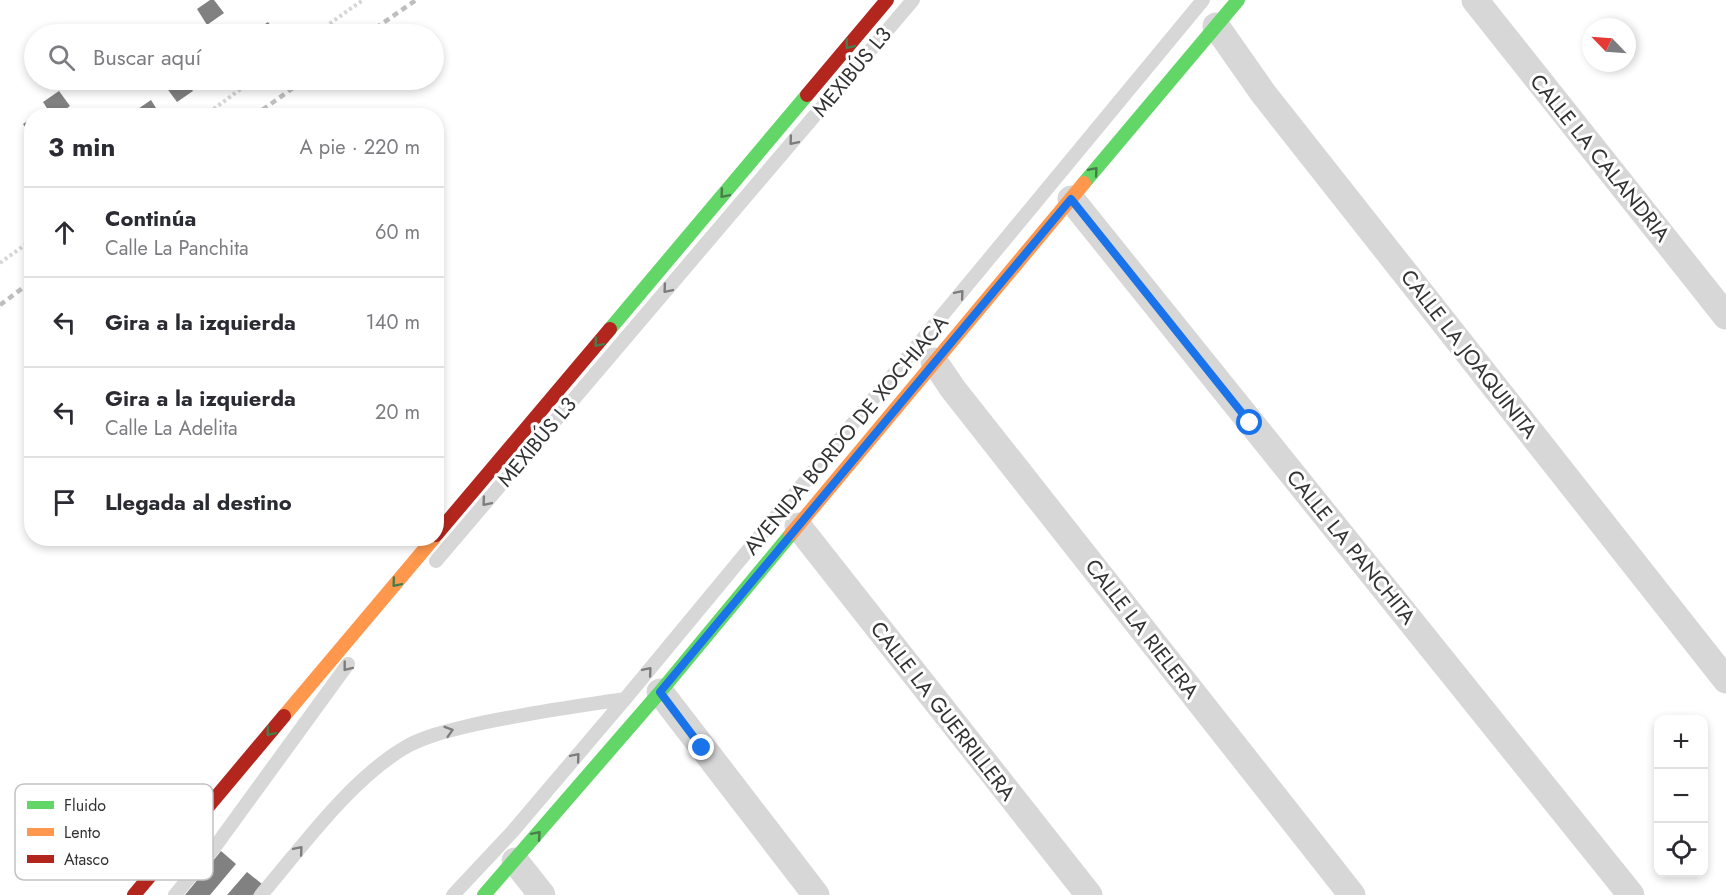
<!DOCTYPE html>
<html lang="es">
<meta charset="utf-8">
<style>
:root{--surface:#fff;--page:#f7f7f7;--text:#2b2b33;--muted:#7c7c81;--line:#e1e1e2}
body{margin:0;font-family:Jost,sans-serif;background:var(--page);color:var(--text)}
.controls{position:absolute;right:18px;bottom:18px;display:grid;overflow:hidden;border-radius:12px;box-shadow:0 3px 9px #0003}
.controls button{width:54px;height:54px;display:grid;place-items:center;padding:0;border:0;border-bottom:2px solid var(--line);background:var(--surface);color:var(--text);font:30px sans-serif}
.compass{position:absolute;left:1582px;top:18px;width:54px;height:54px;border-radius:50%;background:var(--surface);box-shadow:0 3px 9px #0003;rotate:295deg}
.stop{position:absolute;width:18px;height:18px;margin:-14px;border:4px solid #1a73e8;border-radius:50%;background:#fff}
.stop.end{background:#1a73e8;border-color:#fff;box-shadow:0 2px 6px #0008}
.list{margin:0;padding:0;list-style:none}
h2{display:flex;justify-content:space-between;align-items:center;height:78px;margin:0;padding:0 24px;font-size:26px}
h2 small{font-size:20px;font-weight:400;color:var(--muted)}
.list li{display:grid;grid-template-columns:39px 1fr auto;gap:18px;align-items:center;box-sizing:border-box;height:90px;padding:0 24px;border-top:2px solid var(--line)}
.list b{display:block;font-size:22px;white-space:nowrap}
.list p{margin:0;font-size:20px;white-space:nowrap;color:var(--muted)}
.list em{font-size:20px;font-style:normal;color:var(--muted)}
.icon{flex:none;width:33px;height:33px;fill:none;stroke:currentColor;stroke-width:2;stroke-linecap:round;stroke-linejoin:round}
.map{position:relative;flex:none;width:1726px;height:895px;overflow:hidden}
.search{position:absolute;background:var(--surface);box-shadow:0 3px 9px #0003;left:24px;top:24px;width:420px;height:66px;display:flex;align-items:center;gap:15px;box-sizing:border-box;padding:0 21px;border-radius:33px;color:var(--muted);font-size:22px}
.panel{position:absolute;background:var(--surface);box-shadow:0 3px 9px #0003;left:24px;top:108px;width:420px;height:438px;border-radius:24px}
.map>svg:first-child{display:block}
</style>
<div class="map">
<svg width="1726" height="895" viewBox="0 0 1726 895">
<rect width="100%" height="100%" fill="#fff"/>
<!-- building -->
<g fill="#818181">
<polygon points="210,0 214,0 224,13 207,25 197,9"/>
<polygon points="268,22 277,34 253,34 252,33"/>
<polygon points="177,80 185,80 193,91 177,102 166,87"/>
<polygon points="59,91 70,106 56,116 52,116 43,102"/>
<polygon points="151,100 161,116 138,116 135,111"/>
<polygon points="32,118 32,137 23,124"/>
<polygon points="221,851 236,864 210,895 185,895"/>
<polygon points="247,872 262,884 253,895 227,895"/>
</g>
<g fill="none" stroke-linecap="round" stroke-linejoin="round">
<!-- path -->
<g stroke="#d6d6d6" stroke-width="4" stroke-dasharray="3 3" stroke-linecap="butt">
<polyline points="315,34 363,0"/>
<polyline points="204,116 253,80"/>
<polyline points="0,263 32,240"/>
</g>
<!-- lane -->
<g stroke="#d7d7d7" stroke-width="14">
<polyline points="436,561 913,0"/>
<polyline points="175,895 217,844 348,664"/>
<path d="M261,895C302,847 349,781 404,748C422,737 447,731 468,726C520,714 572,707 625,699L1203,0"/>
<polyline points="453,895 513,831 625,699"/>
</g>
<!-- street -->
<g stroke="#d7d7d7" stroke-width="27">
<polyline points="1475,0 1726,316"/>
<polyline points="1216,26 1263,93 1726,680"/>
<polyline points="1071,199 1631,895"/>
<polyline points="934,361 953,389 1352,895"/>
<polyline points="798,526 1089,895"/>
<polyline points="660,692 816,895"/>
<polyline points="515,861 542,895"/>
</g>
<!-- fast -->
<g stroke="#63d668" stroke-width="14">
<polyline points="1084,183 1238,0"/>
<polyline points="610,329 807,95"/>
<polyline points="484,895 660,692 791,534"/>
</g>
<!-- slow -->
<g stroke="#ff974d" stroke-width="14">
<polyline points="791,534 1084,183"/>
<polyline points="284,716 434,538"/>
</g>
<!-- jam -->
<g stroke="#b3261e" stroke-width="14">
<polyline points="807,95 887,0"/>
<polyline points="436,535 610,329"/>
<polyline points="134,895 284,716"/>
</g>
<!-- rail -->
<g stroke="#bebebe" stroke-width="4.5" stroke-dasharray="6 4.5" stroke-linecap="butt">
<polyline points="367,34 416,0"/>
<polyline points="254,116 304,80"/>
<polyline points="0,305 32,281"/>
</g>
</g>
<!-- one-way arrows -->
<defs><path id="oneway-chevron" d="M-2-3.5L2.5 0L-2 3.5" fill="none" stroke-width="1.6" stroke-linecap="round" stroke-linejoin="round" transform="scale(1.5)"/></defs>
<g stroke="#497c4b">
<use href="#oneway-chevron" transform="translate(849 45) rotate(130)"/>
<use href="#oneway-chevron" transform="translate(1094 171) rotate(-50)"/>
<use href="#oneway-chevron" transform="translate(724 194) rotate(130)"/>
<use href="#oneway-chevron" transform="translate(598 343) rotate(130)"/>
<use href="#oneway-chevron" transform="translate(396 583) rotate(130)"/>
<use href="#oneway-chevron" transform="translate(270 732) rotate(130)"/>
<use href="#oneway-chevron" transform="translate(537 835) rotate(-49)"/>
</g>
<g stroke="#7d7d7d">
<use href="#oneway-chevron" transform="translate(793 141) rotate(130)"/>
<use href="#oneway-chevron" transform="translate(667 289) rotate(130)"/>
<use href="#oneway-chevron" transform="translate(960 294) rotate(-50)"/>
<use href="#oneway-chevron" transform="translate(486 502) rotate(130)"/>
<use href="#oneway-chevron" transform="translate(347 667) rotate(128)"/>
<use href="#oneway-chevron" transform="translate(648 671) rotate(-50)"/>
<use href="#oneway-chevron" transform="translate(449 731) rotate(-17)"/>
<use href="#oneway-chevron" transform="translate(576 757) rotate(-50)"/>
<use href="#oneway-chevron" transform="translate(299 850) rotate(-50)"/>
</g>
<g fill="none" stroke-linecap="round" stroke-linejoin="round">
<!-- route -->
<polyline stroke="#1a73e8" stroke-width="8" points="702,748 660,692 1071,199 1250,423"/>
</g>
<g text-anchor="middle" stroke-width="6" stroke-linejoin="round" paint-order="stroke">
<!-- street labels -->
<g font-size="21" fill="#333" stroke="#fff">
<text transform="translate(852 72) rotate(-50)" y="7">MEXIBÚS L3</text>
<text transform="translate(1600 158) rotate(51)" y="7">CALLE LA CALANDRIA</text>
<text transform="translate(1469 354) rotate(52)" y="7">CALLE LA JOAQUINITA</text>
<text transform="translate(846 435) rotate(-50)" y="7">AVENIDA BORDO DE XOCHIACA</text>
<text transform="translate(537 442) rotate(-50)" y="7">MEXIBÚS L3</text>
<text transform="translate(1351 547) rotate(51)" y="7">CALLE LA PANCHITA</text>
<text transform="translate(1142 629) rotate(52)" y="7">CALLE LA RIELERA</text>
<text transform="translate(943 711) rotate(52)" y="7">CALLE LA GUERRILLERA</text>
</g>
</g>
<!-- legend -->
<rect x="15" y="784" width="198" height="96" rx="9" fill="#fff" stroke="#c2c2c2" stroke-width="1.5"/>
<rect x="27" y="801" width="27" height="8" fill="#63d668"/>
<rect x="27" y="828" width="27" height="8" fill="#ff974d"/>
<rect x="27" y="855" width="27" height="8" fill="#b3261e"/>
<g font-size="16" fill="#333">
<text x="64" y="811">Fluido</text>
<text x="64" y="838">Lento</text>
<text x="64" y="865">Atasco</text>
</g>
</svg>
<div class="controls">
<button>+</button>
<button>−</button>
<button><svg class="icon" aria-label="locate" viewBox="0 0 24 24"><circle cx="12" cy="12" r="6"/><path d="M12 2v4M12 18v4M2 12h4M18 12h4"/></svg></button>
</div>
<svg class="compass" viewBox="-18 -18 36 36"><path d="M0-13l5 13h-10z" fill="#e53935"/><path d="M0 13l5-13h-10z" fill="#7c7c81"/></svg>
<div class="stop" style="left:1250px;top:423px"></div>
<div class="stop end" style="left:702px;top:748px"></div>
<div class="search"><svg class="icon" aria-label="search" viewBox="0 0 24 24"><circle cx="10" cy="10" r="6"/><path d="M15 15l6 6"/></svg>Buscar aquí</div>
<section class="panel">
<h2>3 min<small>A pie · 220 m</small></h2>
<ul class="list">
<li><svg class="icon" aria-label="ahead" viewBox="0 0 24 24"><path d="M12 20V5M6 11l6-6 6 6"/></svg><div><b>Continúa</b><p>Calle La Panchita</p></div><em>60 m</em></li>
<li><svg class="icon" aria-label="left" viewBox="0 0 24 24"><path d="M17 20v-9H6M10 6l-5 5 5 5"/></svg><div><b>Gira a la izquierda</b></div><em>140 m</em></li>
<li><svg class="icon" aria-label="left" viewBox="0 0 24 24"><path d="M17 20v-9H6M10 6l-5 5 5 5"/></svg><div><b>Gira a la izquierda</b><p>Calle La Adelita</p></div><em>20 m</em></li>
<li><svg class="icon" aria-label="arrive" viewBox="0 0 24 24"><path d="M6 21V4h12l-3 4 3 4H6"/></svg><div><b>Llegada al destino</b></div></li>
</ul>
</section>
</div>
